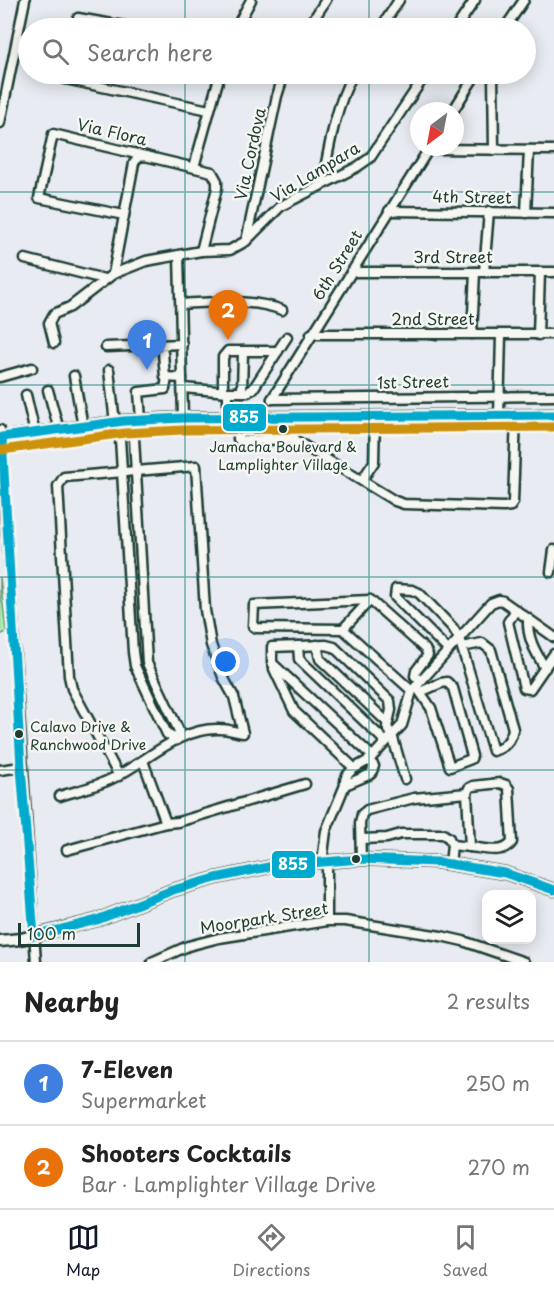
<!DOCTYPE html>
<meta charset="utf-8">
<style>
:root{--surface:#fff;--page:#f6f6f6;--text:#222;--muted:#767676;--line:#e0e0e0;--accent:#111827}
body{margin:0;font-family:"Playpen Sans",sans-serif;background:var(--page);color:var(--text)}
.controls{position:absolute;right:18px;bottom:18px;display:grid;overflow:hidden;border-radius:12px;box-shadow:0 3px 15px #0003}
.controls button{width:54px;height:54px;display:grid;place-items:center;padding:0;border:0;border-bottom:2px solid var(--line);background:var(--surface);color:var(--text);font:30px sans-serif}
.compass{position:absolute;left:410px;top:102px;width:54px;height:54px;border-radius:50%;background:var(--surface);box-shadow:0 3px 15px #0003;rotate:212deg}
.scale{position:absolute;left:18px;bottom:15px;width:122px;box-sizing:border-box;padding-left:6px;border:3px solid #1f3d34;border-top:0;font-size:16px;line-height:21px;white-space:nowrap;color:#1f3d34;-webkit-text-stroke:4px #f6f6f2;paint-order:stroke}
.you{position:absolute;left:226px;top:662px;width:21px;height:21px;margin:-15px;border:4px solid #fff;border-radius:50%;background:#1a73e8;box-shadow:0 0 0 9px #1a73e833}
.badge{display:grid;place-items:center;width:39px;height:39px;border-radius:50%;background:var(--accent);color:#fff;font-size:20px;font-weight:700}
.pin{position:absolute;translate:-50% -50px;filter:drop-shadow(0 2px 3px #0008)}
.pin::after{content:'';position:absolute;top:32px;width:21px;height:18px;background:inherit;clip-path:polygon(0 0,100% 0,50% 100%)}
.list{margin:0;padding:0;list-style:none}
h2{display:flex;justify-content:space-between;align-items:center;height:78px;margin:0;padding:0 24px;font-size:26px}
h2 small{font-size:20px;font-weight:400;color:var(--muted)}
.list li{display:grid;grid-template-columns:39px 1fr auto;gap:18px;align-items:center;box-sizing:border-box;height:84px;padding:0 24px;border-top:2px solid var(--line)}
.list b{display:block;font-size:22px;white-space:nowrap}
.list p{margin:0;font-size:20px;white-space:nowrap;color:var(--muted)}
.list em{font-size:20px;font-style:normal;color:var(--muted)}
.icon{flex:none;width:33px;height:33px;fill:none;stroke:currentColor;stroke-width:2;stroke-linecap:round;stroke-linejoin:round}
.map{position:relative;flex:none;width:554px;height:962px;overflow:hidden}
.search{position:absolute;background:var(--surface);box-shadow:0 3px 15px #0003;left:18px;right:18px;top:18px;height:66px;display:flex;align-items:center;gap:15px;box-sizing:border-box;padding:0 21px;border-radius:33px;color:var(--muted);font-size:22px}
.sheet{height:246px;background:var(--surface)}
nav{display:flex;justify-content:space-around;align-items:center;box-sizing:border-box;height:84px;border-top:2px solid var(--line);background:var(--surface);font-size:16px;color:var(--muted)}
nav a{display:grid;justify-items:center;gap:3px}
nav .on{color:var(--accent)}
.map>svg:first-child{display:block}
</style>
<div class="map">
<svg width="554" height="962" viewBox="0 0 554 962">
<rect width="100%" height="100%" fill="#e8ecf2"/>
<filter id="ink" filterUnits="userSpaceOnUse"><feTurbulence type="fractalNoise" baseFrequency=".0167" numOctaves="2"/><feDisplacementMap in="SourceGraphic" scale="12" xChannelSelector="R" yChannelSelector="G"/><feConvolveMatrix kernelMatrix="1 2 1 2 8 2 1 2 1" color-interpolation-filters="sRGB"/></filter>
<g filter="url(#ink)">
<!-- green -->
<polygon fill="#b0edb3" stroke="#689574" stroke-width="1.5" points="0,577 6,632 0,635"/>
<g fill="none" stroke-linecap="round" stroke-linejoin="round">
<!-- minor casing -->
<g stroke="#1f3d34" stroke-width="13">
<g id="minor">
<polyline points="75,28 78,18 135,28"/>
<polyline points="236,28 251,0"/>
<polyline points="308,28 326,0"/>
<polyline points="381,28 399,0"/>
<polyline points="456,28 475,0"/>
<polyline points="505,28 524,0"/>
<polyline points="66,74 65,79 209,110"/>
<polyline points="493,74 494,150"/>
<polyline points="453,111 476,74"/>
<polyline points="0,123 25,0"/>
<polyline points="429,149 554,150"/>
<polyline points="194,167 220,74"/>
<path d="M322,185C329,148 335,107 353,74"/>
<polyline points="389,211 554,213"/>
<polyline points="526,213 529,150"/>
<polyline points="124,215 39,198 53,134 212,172 217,181 217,188 201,251"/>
<polyline points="246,241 277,96 284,74"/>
<polyline points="179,255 183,418"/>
<polyline points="25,259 104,279"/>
<polyline points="351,272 554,272"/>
<polyline points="484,272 489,211"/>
<polyline points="113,274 134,163 138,157 146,156"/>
<path d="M181,304C214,302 250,298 282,310"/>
<polyline points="311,334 554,334"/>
<polyline points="472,334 475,272"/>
<polyline points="538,335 540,272"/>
<polyline points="54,343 49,323 54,314 70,307 113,274 146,261 201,251 230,250 246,241 281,206 357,167 370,158 426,74"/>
<polyline points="106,347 182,344"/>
<polyline points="163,353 165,377 182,378"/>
<polyline points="109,370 115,423"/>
<polyline points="74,376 83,427"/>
<polyline points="0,377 32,368"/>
<polyline points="183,388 228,392 228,417"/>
<polyline points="48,390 59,430"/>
<polyline points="223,391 223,357 228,351 278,351"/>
<polyline points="228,392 248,392 253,389 287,337"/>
<polyline points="242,392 243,351"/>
<polyline points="26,395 35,433"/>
<polyline points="272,399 430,147"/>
<polyline points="272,399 554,396"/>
<polyline points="499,416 501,335"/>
<polyline points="239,417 238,439 240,441 288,439 298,442 395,501 404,504 504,507 511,506 513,502 516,416"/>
<polyline points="294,417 294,441"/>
<polyline points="141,420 139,392 165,389 167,378"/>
<polyline points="119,422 133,652 135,666 167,734 177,740 179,731 147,663 133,421"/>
<polyline points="0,430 36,962"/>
<polyline points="362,480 374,462 375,416"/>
<polyline points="551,572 554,550"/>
<polyline points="516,610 508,622 524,688 530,689 554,654"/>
<path d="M528,619C527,638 535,651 545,668"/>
<polyline points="343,629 370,600"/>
<polyline points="317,645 320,659 387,722"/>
<polyline points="298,646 299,659 386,742"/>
<path d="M448,650L395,597L396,589L412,590L419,593L453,628L459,638L493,751C504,748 511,741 513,729L491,650L482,643L462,647"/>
<polyline points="274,669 294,711 354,768"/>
<polyline points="416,686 431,708 450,767 471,759 472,756 453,688 447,682 441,683 420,692"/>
<polyline points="412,691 343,629 256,628 253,626 254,605 370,600 425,649 428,655 416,671 415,676 421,681"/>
<polyline points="372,756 272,663 272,647 326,645 334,647 390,701 391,710 387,727 392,735 405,779"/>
<polyline points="370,759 402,725 412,691 491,603 499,600 503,601 554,637"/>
<polyline points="143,761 166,823"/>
<polyline points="0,770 21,767"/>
<path d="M467,793L469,788L473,786L500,783L506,785L509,789L512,842C504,855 483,848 470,847"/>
<path d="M60,796C79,790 100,786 117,776C150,759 181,727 220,729C228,729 236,732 243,733L234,697L223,677L211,645L205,610L196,466L64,477L58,486L69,676L72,689L119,776"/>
<polyline points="361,839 387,838 401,834 443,834 449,838 452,845"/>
<polyline points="67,850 166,823 178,822 305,784"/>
<polyline points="361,859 360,823 362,814 367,810 414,798 467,793 470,847 452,845 450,864"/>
<path d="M322,862L326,831L345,785C343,772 359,766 369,760L374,766L371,774L345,785"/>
<polyline points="327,921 327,862"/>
<polyline points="152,962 188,946 219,938 327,921 345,921 441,936 463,941 524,962"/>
</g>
</g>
<!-- major casing -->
<g stroke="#1f3d34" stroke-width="15">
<g id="major">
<polyline points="0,438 124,421 183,418 554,415"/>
<polyline points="0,941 21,939 97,920 173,890 216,878 273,866 361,859 437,862 505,873 554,890"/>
</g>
</g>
<!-- minor -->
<use href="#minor" stroke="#f6f6f2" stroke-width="8"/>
<!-- major -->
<use href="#major" stroke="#f6f6f2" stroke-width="10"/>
<!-- bus-1 casing -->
<g stroke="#f6f6f2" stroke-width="14">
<polyline id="bus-1" points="554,415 183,418 124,421 2,437 21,767 34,936 97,920 173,890 216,878 273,866 361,859 437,862 505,873 554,890"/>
</g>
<!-- bus-2 casing -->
<g stroke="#f6f6f2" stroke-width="14">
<polyline id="bus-2" points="2,450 125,433 183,430 554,427"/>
</g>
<!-- bus-1 -->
<use href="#bus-1" stroke="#00a9ce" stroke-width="9"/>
<!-- bus-2 -->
<use href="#bus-2" stroke="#cc910a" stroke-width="9"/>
</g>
</g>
<!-- grid -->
<path fill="none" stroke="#0f766e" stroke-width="1.5" stroke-opacity="0.55" d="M185,0V28M369,0V28M185,74V962M369,74V962M0,192H554M0,385H554M0,577H554M0,770H554"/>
<!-- markers -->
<g fill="#1f3d34" stroke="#f6f6f2" stroke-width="2">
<circle cx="283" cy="429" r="5"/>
<circle cx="19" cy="734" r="5"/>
<circle cx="356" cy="859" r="5"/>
</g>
<g text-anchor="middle" stroke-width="5" stroke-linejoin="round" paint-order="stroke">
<!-- bus labels -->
<g font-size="14" fill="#1f3d34" stroke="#f6f6f2">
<text x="283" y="452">Jamacha Boulevard &amp;<tspan x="283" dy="18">Lamplighter Village</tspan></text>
<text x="30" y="732" text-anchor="start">Calavo Drive &amp;<tspan x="30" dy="18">Ranchwood Drive</tspan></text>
</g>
<!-- street labels -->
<g font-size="16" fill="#1f3d34" stroke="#f6f6f2">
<text transform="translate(112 132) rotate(13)" y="6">Via Flora</text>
<text transform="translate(250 154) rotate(-78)" y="6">Via Cordova</text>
<text transform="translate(315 172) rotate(-31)" y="6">Via Lampara</text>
<text transform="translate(472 197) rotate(1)" y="6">4th Street</text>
<text x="453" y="263">3rd Street</text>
<text transform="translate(337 265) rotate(-58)" y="6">6th Street</text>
<text x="433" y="325">2nd Street</text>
<text transform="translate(413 382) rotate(-1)" y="6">1st Street</text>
<text transform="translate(264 918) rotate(-9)" y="6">Moorpark Street</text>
</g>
</g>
<g stroke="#f6f6f2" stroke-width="2">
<rect x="222" y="403" width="45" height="29" rx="6" fill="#00a9ce"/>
<rect x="271" y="850" width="45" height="29" rx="6" fill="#00a9ce"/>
</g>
<g font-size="16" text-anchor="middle" font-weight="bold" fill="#fff">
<text x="244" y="423">855</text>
<text x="293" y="870">855</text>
</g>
</svg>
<div class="controls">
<button><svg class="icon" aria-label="layers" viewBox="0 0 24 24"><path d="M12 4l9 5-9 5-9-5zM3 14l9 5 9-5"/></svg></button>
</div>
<svg class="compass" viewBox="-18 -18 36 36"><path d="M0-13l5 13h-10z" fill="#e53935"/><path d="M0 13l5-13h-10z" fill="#767676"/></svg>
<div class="scale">100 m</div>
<div class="you"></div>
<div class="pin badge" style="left:147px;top:370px;background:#3f7fe0">1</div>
<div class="pin badge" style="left:228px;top:340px;background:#e8710a">2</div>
<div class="search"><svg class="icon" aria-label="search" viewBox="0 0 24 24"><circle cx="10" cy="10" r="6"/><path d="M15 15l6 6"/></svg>Search here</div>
</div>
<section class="sheet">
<h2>Nearby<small>2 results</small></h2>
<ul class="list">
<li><span class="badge" style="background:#3f7fe0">1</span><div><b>7-Eleven</b><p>Supermarket</p></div><em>250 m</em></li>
<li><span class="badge" style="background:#e8710a">2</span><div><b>Shooters Cocktails</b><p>Bar · Lamplighter Village Drive</p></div><em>270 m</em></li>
</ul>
</section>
<nav>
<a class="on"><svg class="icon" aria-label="map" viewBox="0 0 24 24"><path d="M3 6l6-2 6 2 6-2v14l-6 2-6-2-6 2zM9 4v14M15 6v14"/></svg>Map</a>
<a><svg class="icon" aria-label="directions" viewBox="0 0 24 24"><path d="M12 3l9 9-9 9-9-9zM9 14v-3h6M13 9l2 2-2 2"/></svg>Directions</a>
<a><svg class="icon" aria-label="saved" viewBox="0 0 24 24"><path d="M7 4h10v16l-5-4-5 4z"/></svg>Saved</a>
</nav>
